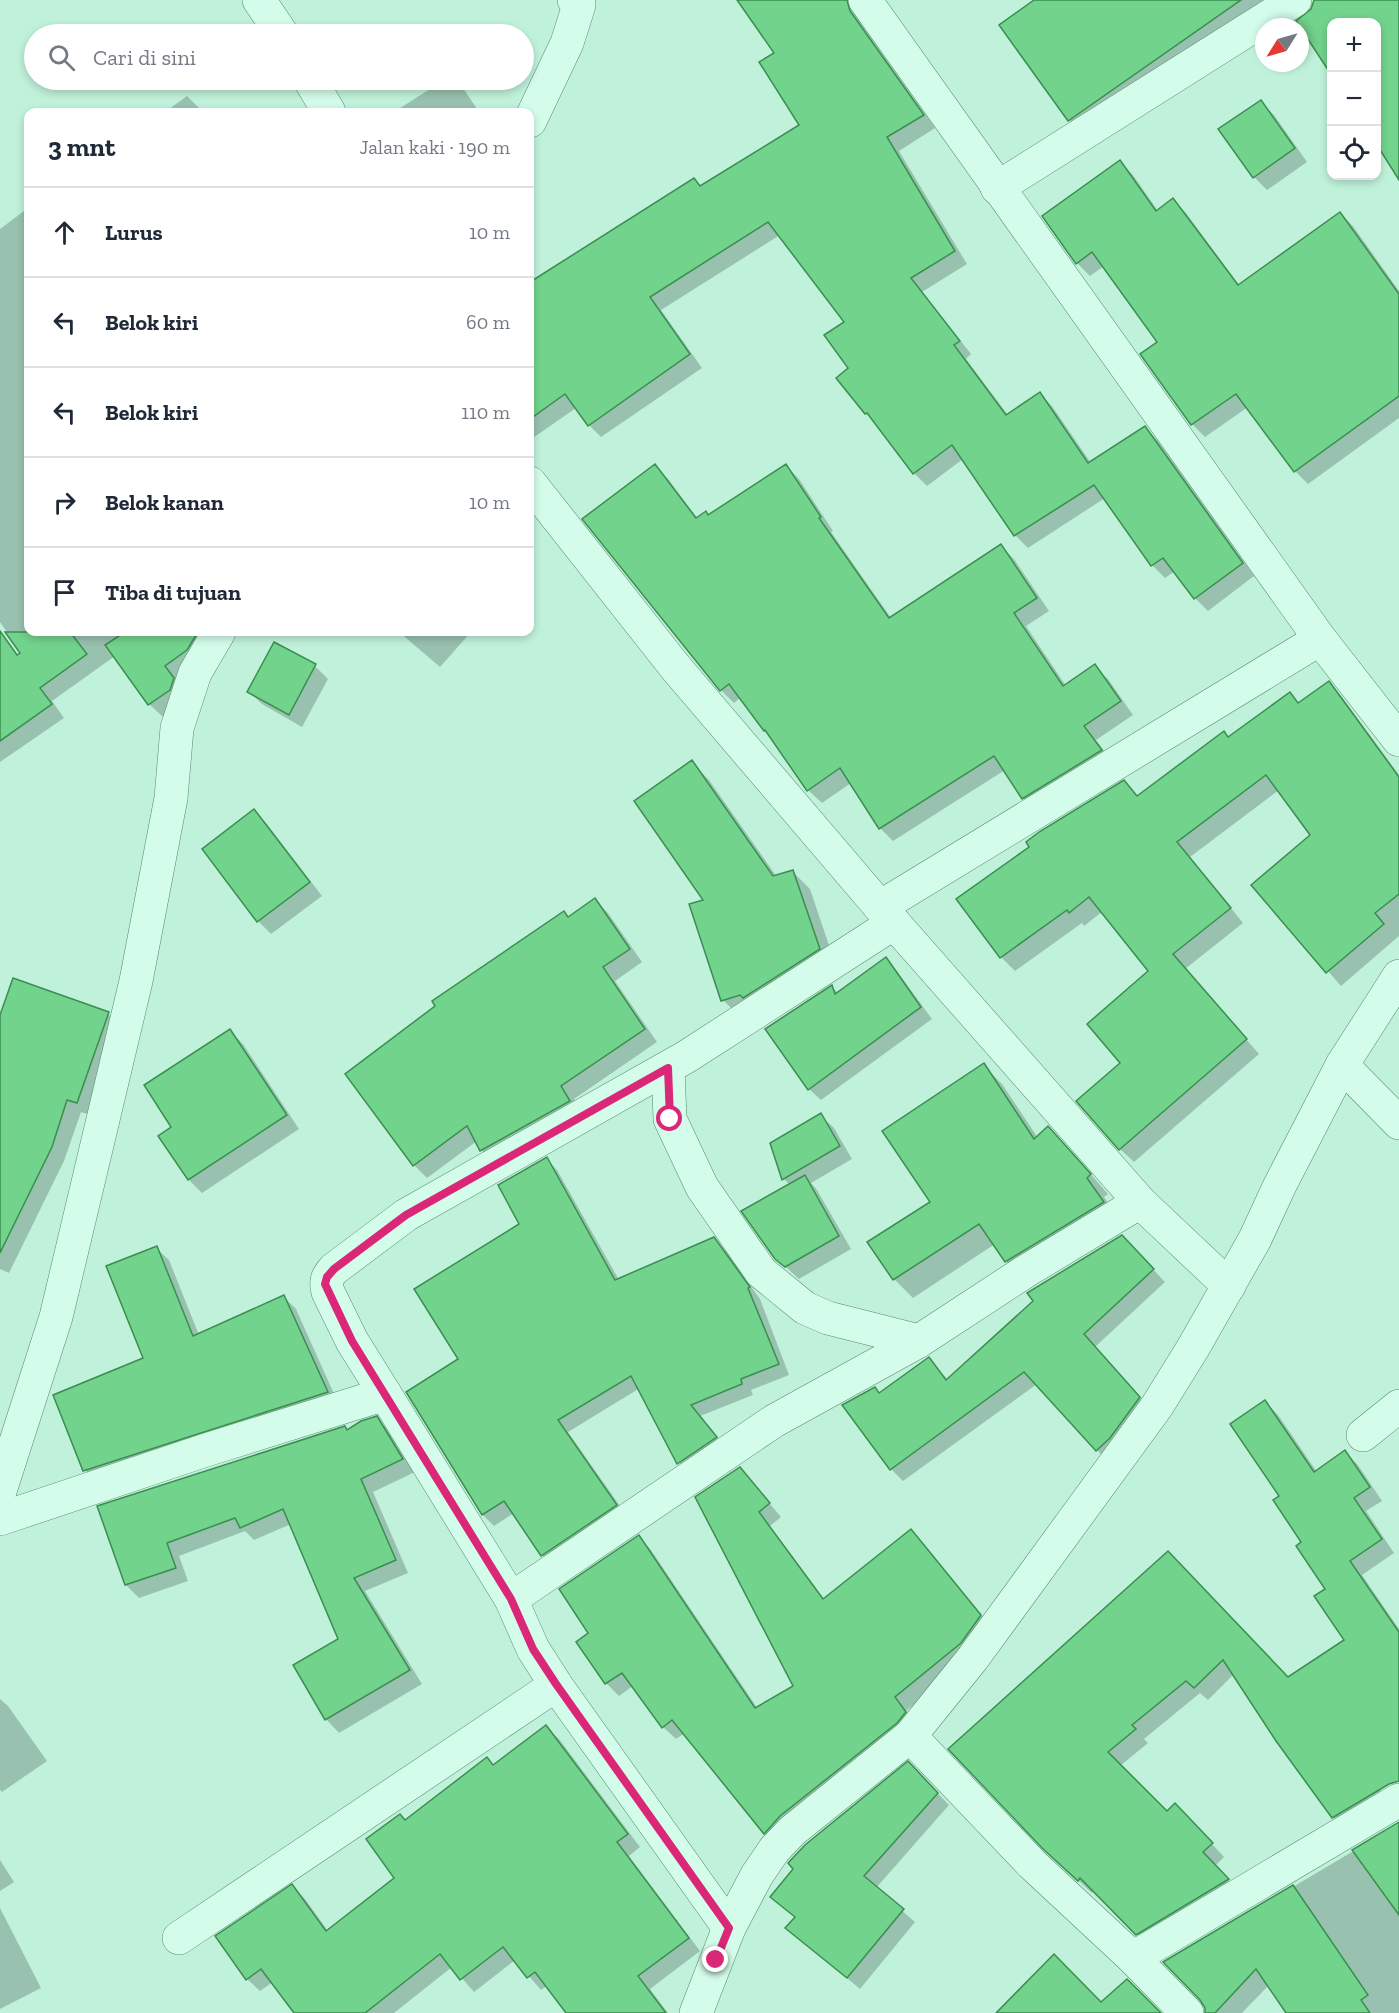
<!DOCTYPE html>
<html lang="id">
<meta charset="utf-8">
<style>
:root{--surface:#fff;--page:#f2f2f3;--text:#1f2937;--muted:#747a83;--line:#e0e1e3}
body{margin:0;font-family:"Zilla Slab",serif;background:var(--page);color:var(--text)}
.controls{position:absolute;right:18px;top:18px;display:grid;overflow:hidden;border-radius:12px;box-shadow:0 3px 9px #0003}
.controls button{width:54px;height:54px;display:grid;place-items:center;padding:0;border:0;border-bottom:2px solid var(--line);background:var(--surface);color:var(--text);font:30px sans-serif}
.compass{position:absolute;left:1255px;top:18px;width:54px;height:54px;border-radius:50%;background:var(--surface);box-shadow:0 3px 9px #0003;rotate:233deg}
.stop{position:absolute;width:18px;height:18px;margin:-14px;border:4px solid #db2777;border-radius:50%;background:#fff}
.stop.end{background:#db2777;border-color:#fff;box-shadow:0 2px 6px #0008}
.list{margin:0;padding:0;list-style:none}
h2{display:flex;justify-content:space-between;align-items:center;height:78px;margin:0;padding:0 24px;font-size:26px}
h2 small{font-size:20px;font-weight:400;color:var(--muted)}
.list li{display:grid;grid-template-columns:39px 1fr auto;gap:18px;align-items:center;box-sizing:border-box;height:90px;padding:0 24px;border-top:2px solid var(--line)}
.list b{display:block;font-size:22px;white-space:nowrap}
.list em{font-size:20px;font-style:normal;color:var(--muted)}
.icon{flex:none;width:33px;height:33px;fill:none;stroke:currentColor;stroke-width:2;stroke-linecap:round;stroke-linejoin:round}
.map{position:relative;flex:none;width:1399px;height:2013px;overflow:hidden}
.search{position:absolute;background:var(--surface);box-shadow:0 3px 9px #0003;left:24px;top:24px;width:510px;height:66px;display:flex;align-items:center;gap:15px;box-sizing:border-box;padding:0 21px;border-radius:33px;color:var(--muted);font-size:22px}
.panel{position:absolute;background:var(--surface);box-shadow:0 3px 9px #0003;left:24px;top:108px;width:510px;height:528px;border-radius:12px}
.map>svg:first-child{display:block}
</style>
<div class="map">
<svg width="1399" height="2013" viewBox="0 0 1399 2013">
<rect width="100%" height="100%" fill="#c0f2db"/>
<!-- shadow -->
<g fill="#0003">
<polygon points="738,0 855,0 862,25 935,128 899,151 967,264 922,292 971,354 966,359 1008,415 1040,394 1052,406 1091,463 1145,428 1158,441 1254,576 1208,611 1195,598 1175,571 1165,578 1152,565 1105,498 1028,548 1015,535 963,459 927,486 914,473 878,426 866,413 850,368 846,322 780,235 661,310 702,368 601,437 589,425 576,408 530,440 530,283 694,180 701,187 801,126 776,54"/>
<polygon points="1036,0 1301,0 1085,136 1069,120"/>
<polygon points="1315,0 1399,0 1399,177 1376,142 1376,22 1332,22 1313,9"/>
<polygon points="444,80 454,80 463,88 479,112 394,112"/>
<polygon points="187,96 203,112 165,112"/>
<polygon points="1261,102 1274,115 1307,162 1267,190 1254,177"/>
<polygon points="1120,162 1133,175 1158,211 1173,200 1186,213 1240,286 1340,213 1353,226 1399,291 1399,418 1308,484 1295,471 1248,407 1205,437 1192,424 1159,343 1104,266 1090,276 1077,263"/>
<polygon points="28,208 28,632 201,632 183,703 163,717 149,704 115,656 52,701 64,718 0,762 0,669 22,654 0,622 0,229"/>
<polygon points="655,466 668,479 698,519 709,516 786,466 799,479 833,531 831,532 891,618 1001,546 1014,559 1049,611 1026,626 1066,686 1094,666 1108,679 1133,715 1096,740 1114,764 1036,811 1023,798 1005,770 893,841 880,828 851,783 822,803 808,790 772,737 741,697 734,703 721,690"/>
<polygon points="399,632 471,632 440,667"/>
<polygon points="315,666 328,679 302,727 262,704 248,691"/>
<polygon points="1328,683 1342,697 1399,775 1399,936 1341,986 1254,886 1312,836 1279,790 1190,857 1243,923 1185,969 1259,1054 1134,1162 1120,1149 1122,1063 1150,971 1102,912 1084,926 1082,923 1015,971 1001,957 1124,782 1139,797 1229,738 1290,694 1300,704"/>
<polygon points="691,762 709,780 777,877 792,871 810,889 836,966 740,1017 723,1000 705,901"/>
<polygon points="254,811 267,824 322,896 271,934 258,921"/>
<polygon points="595,900 608,913 642,962 615,981 657,1042 574,1099 582,1114 495,1164 482,1151 477,1141 427,1178 414,1165 564,913 569,918"/>
<polygon points="886,959 897,971 932,1019 821,1100 809,1089 832,987 839,994"/>
<polygon points="108,1014 121,1027 90,1115 81,1112 64,1161 9,1273 0,1269 0,1019"/>
<polygon points="230,1031 243,1044 299,1129 202,1193 189,1180 160,1136 173,1127"/>
<polygon points="983,1065 1002,1084 1038,1138 1048,1128 1067,1147 1108,1194 1104,1197 1121,1221 1025,1280 1006,1261 995,1244 913,1298 894,1279 870,1243 932,1203"/>
<polygon points="820,1115 834,1128 852,1159 811,1183 817,1190 851,1249 799,1279 776,1258 790,1185 784,1179 772,1143"/>
<polygon points="546,1159 557,1170 619,1280 713,1238 725,1250 760,1299 789,1375 751,1390 753,1395 700,1416 726,1449 690,1474 679,1463 640,1388 568,1432 627,1516 553,1566 542,1555 514,1513 494,1526 483,1515 408,1393 460,1359 521,1224"/>
<polygon points="156,1248 169,1260 199,1335 284,1297 296,1309 339,1405 97,1483 85,1470 145,1359"/>
<polygon points="1134,1249 1165,1282 1095,1347 1152,1410 1109,1463 1037,1384 903,1481 891,1469 880,1394 929,1359 948,1380"/>
<polygon points="1265,1402 1278,1415 1317,1472 1345,1452 1358,1465 1382,1501 1366,1511 1394,1553 1362,1575 1399,1629 1399,1702 1328,1716 1390,1804 1346,1830 1333,1817 1234,1674 1208,1700 1200,1693 1144,1739 1148,1743 1120,1766 1167,1813 1188,1818 1224,1857 1215,1866 1241,1893 1150,1947 1094,1890 1092,1893 1057,1861 1168,1553 1288,1678 1346,1640 1327,1590 1281,1497"/>
<polygon points="376,1418 390,1431 415,1472 373,1492 408,1573 365,1591 422,1684 339,1733 326,1719 295,1666 340,1640 291,1524 254,1540 245,1531 179,1556 188,1581 139,1598 126,1585 99,1507 348,1431"/>
<polygon points="740,1468 781,1517 770,1526 825,1600 911,1531 924,1544 993,1629 974,1655 906,1711 918,1725 778,1845 765,1833 685,1733 676,1739 663,1727 633,1686 619,1696 606,1683 590,1633 639,1537 651,1550 758,1709 795,1686"/>
<polygon points="0,1699 8,1706 47,1761 2,1792 0,1790"/>
<polygon points="546,1727 559,1739 640,1847 629,1856 700,1951 650,1989 668,2013 567,2013 547,1986 541,1990 515,1960 474,1992 452,1967 394,2013 296,2013 273,1982 260,1991 247,1979 292,1886 305,1899 328,1931 396,1878 406,1821 487,1759 494,1766"/>
<polygon points="908,1763 949,1805 876,1888 915,1922 860,1989 792,1932 799,1921 772,1897 795,1869"/>
<polygon points="1399,1824 1399,2013 1288,2013 1269,1985 1242,2013 1208,2013 1202,1999 1166,1962"/>
<polygon points="0,1860 14,1882 0,1891"/>
<polygon points="0,1908 41,1988 0,2009"/>
</g>
<!-- building -->
<g fill="#72d38c" stroke="#3a8e4f" stroke-width="1.5">
<polygon points="737,0 847,0 850,11 924,115 887,137 955,251 911,278 960,341 954,345 1006,415 1040,392 1088,463 1145,426 1243,563 1194,599 1163,558 1151,566 1094,485 1014,536 952,445 913,474 867,413 865,414 836,378 848,368 824,335 844,322 768,222 650,297 690,354 588,426 565,394 530,419 530,282 694,178 700,186 799,125 759,62 774,53"/>
<polygon points="1034,0 1241,0 1068,121 999,25"/>
<polygon points="1314,0 1399,0 1399,180 1377,145 1377,22 1332,22 1332,76 1296,21 1311,9"/>
<polygon points="1261,100 1295,148 1253,178 1218,129"/>
<polygon points="1120,160 1156,211 1173,198 1238,285 1340,212 1399,294 1399,396 1294,472 1236,394 1191,425 1140,354 1157,342 1092,252 1076,264 1042,216"/>
<polygon points="655,464 696,518 706,511 708,515 786,464 821,517 819,518 889,618 1001,544 1037,598 1014,613 1063,686 1095,664 1121,701 1084,726 1102,750 1022,799 994,756 879,829 840,768 807,791 765,730 764,731 729,684 720,691 582,519"/>
<polygon points="0,631 17,655 20,653 5,632 70,632 87,654 40,688 52,704 0,741"/>
<polygon points="125,632 198,632 187,650 165,666 174,678 170,690 148,705 105,645"/>
<polygon points="274,642 316,664 289,715 247,692"/>
<polygon points="1329,681 1399,777 1399,894 1375,913 1384,924 1326,973 1251,885 1310,835 1266,775 1177,842 1231,908 1173,954 1247,1039 1119,1150 1076,1101 1120,1063 1087,1024 1148,971 1089,897 1069,913 1067,910 1000,958 956,899 1029,847 1026,842 1039,832 1124,780 1137,796 1224,731 1228,737 1290,692 1298,703"/>
<polygon points="692,760 773,876 793,870 820,949 743,998 740,995 721,1001 689,904 703,900 634,801"/>
<polygon points="254,809 310,882 257,922 202,849"/>
<polygon points="595,898 630,949 603,967 645,1029 561,1086 570,1101 480,1151 467,1126 413,1166 345,1074 435,1006 432,1001 564,911 568,917"/>
<polygon points="886,957 921,1007 808,1090 765,1029 832,985 835,994"/>
<polygon points="13,978 109,1012 77,1103 67,1100 52,1147 0,1253 0,1015"/>
<polygon points="230,1029 287,1115 188,1180 158,1136 171,1127 144,1085"/>
<polygon points="984,1063 1034,1139 1048,1126 1091,1174 1087,1178 1104,1202 1005,1262 979,1224 893,1280 867,1242 930,1202 882,1131"/>
<polygon points="821,1113 840,1146 782,1180 770,1143"/>
<polygon points="547,1157 615,1280 714,1237 750,1287 748,1288 779,1364 741,1379 742,1384 691,1405 717,1437 677,1464 631,1376 558,1420 617,1505 541,1556 504,1501 482,1515 406,1392 458,1359 414,1289 519,1224 498,1185"/>
<polygon points="805,1175 839,1236 785,1267 775,1259 741,1211"/>
<polygon points="1122,1235 1154,1269 1084,1334 1140,1397 1110,1438 1096,1451 1024,1372 890,1470 842,1405 875,1387 879,1393 929,1357 946,1380 1033,1301 1027,1293"/>
<polygon points="157,1246 193,1336 284,1295 328,1392 83,1471 53,1395 143,1358 106,1266"/>
<polygon points="1265,1400 1314,1472 1345,1450 1370,1487 1354,1498 1382,1539 1350,1561 1399,1632 1399,1781 1389,1784 1332,1818 1276,1741 1223,1660 1194,1688 1186,1681 1132,1725 1136,1729 1108,1752 1167,1811 1175,1803 1213,1843 1203,1852 1229,1879 1136,1935 1080,1878 1078,1881 1042,1848 948,1749 1168,1551 1288,1677 1344,1640 1314,1596 1325,1589 1296,1546 1301,1542 1273,1500 1279,1496 1230,1424"/>
<polygon points="377,1416 403,1459 361,1479 396,1560 354,1578 410,1670 325,1720 293,1665 338,1639 283,1509 240,1528 235,1518 167,1543 176,1568 125,1585 97,1506 345,1426 347,1430 361,1421"/>
<polygon points="740,1467 770,1503 759,1512 823,1599 911,1529 981,1615 961,1643 895,1697 906,1712 897,1723 780,1816 764,1834 672,1720 662,1728 622,1673 605,1684 576,1642 588,1633 559,1589 639,1535 755,1708 793,1686 695,1497"/>
<polygon points="546,1725 628,1834 617,1842 689,1938 638,1976 666,2013 566,2013 535,1972 527,1978 503,1947 460,1980 440,1954 365,2013 294,2013 261,1969 246,1980 215,1936 292,1884 326,1931 394,1878 366,1839 400,1814 405,1820 487,1757 493,1765"/>
<polygon points="908,1761 938,1793 864,1876 904,1909 847,1978 785,1928 795,1917 770,1897 793,1869 788,1863 805,1845"/>
<polygon points="1399,1822 1399,1915 1352,1850"/>
<polygon points="1293,1885 1368,1995 1361,2000 1370,2013 1286,2013 1256,1969 1215,2013 1205,2013 1205,2008 1200,2000 1163,1962"/>
<polygon points="1054,1954 1101,2002 1127,1979 1161,2013 996,2013"/>
</g>
<g fill="none" stroke-linecap="round" stroke-linejoin="round">
<!-- minor casing -->
<g stroke="#568c6b" stroke-width="34">
<g id="minor">
<polyline points="259,0 282,34"/>
<polyline points="865,0 1320,639 1399,740"/>
<polyline points="310,80 329,112"/>
<polyline points="530,121 567,43 579,5 574,0"/>
<polyline points="997,188 1295,0"/>
<polyline points="530,483 676,668 880,907 1140,1202 1229,1286"/>
<polyline points="880,907 1320,639"/>
<polyline points="1342,1065 1399,1123"/>
<polyline points="668,1068 670,1119 702,1187 761,1272 805,1308 828,1318 919,1341"/>
<polyline points="385,1394 511,1599 533,1649 556,1685 729,1928"/>
<polyline points="1363,1435 1399,1406"/>
<polyline points="0,1491 56,1317 136,981 171,798 177,728 195,673 219,632"/>
<path d="M0,1519L206,1450L385,1394L352,1341L328,1292C325,1281 327,1277 334,1269L406,1215L686,1057L894,923"/>
<polyline points="511,1599 774,1421 919,1341 1026,1271 1140,1202"/>
<polyline points="910,1736 1032,1864 1133,1958 1187,2013"/>
<polyline points="179,1938 556,1685"/>
<polyline points="1133,1958 1399,1800"/>
<polyline points="696,2013 729,1928 757,1875 774,1850 792,1831 910,1736 973,1658 1157,1406 1193,1348 1255,1239 1280,1185 1342,1065 1399,976"/>
</g>
</g>
<!-- minor -->
<use href="#minor" stroke="#d4fcea" stroke-width="33"/>
</g>
<g fill="none" stroke-linecap="round" stroke-linejoin="round">
<!-- route -->
<polyline stroke="#db2777" stroke-width="8" points="670,1119 668,1068 406,1215 334,1269 327,1277 325,1284 352,1341 511,1599 533,1649 556,1684 729,1928 716,1960"/>
</g>
</svg>
<div class="controls">
<button>+</button>
<button>−</button>
<button><svg class="icon" aria-label="locate" viewBox="0 0 24 24"><circle cx="12" cy="12" r="6"/><path d="M12 2v4M12 18v4M2 12h4M18 12h4"/></svg></button>
</div>
<svg class="compass" viewBox="-18 -18 36 36"><path d="M0-13l5 13h-10z" fill="#e53935"/><path d="M0 13l5-13h-10z" fill="#747a83"/></svg>
<div class="stop" style="left:670px;top:1119px"></div>
<div class="stop end" style="left:716px;top:1960px"></div>
<div class="search"><svg class="icon" aria-label="search" viewBox="0 0 24 24"><circle cx="10" cy="10" r="6"/><path d="M15 15l6 6"/></svg>Cari di sini</div>
<section class="panel">
<h2>3 mnt<small>Jalan kaki · 190 m</small></h2>
<ul class="list">
<li><svg class="icon" aria-label="ahead" viewBox="0 0 24 24"><path d="M12 20V5M6 11l6-6 6 6"/></svg><div><b>Lurus</b></div><em>10 m</em></li>
<li><svg class="icon" aria-label="left" viewBox="0 0 24 24"><path d="M17 20v-9H6M10 6l-5 5 5 5"/></svg><div><b>Belok kiri</b></div><em>60 m</em></li>
<li><svg class="icon" aria-label="left" viewBox="0 0 24 24"><path d="M17 20v-9H6M10 6l-5 5 5 5"/></svg><div><b>Belok kiri</b></div><em>110 m</em></li>
<li><svg class="icon" aria-label="right" viewBox="0 0 24 24"><path d="M7 20v-9h11M14 6l5 5-5 5"/></svg><div><b>Belok kanan</b></div><em>10 m</em></li>
<li><svg class="icon" aria-label="arrive" viewBox="0 0 24 24"><path d="M6 21V4h12l-3 4 3 4H6"/></svg><div><b>Tiba di tujuan</b></div></li>
</ul>
</section>
</div>
